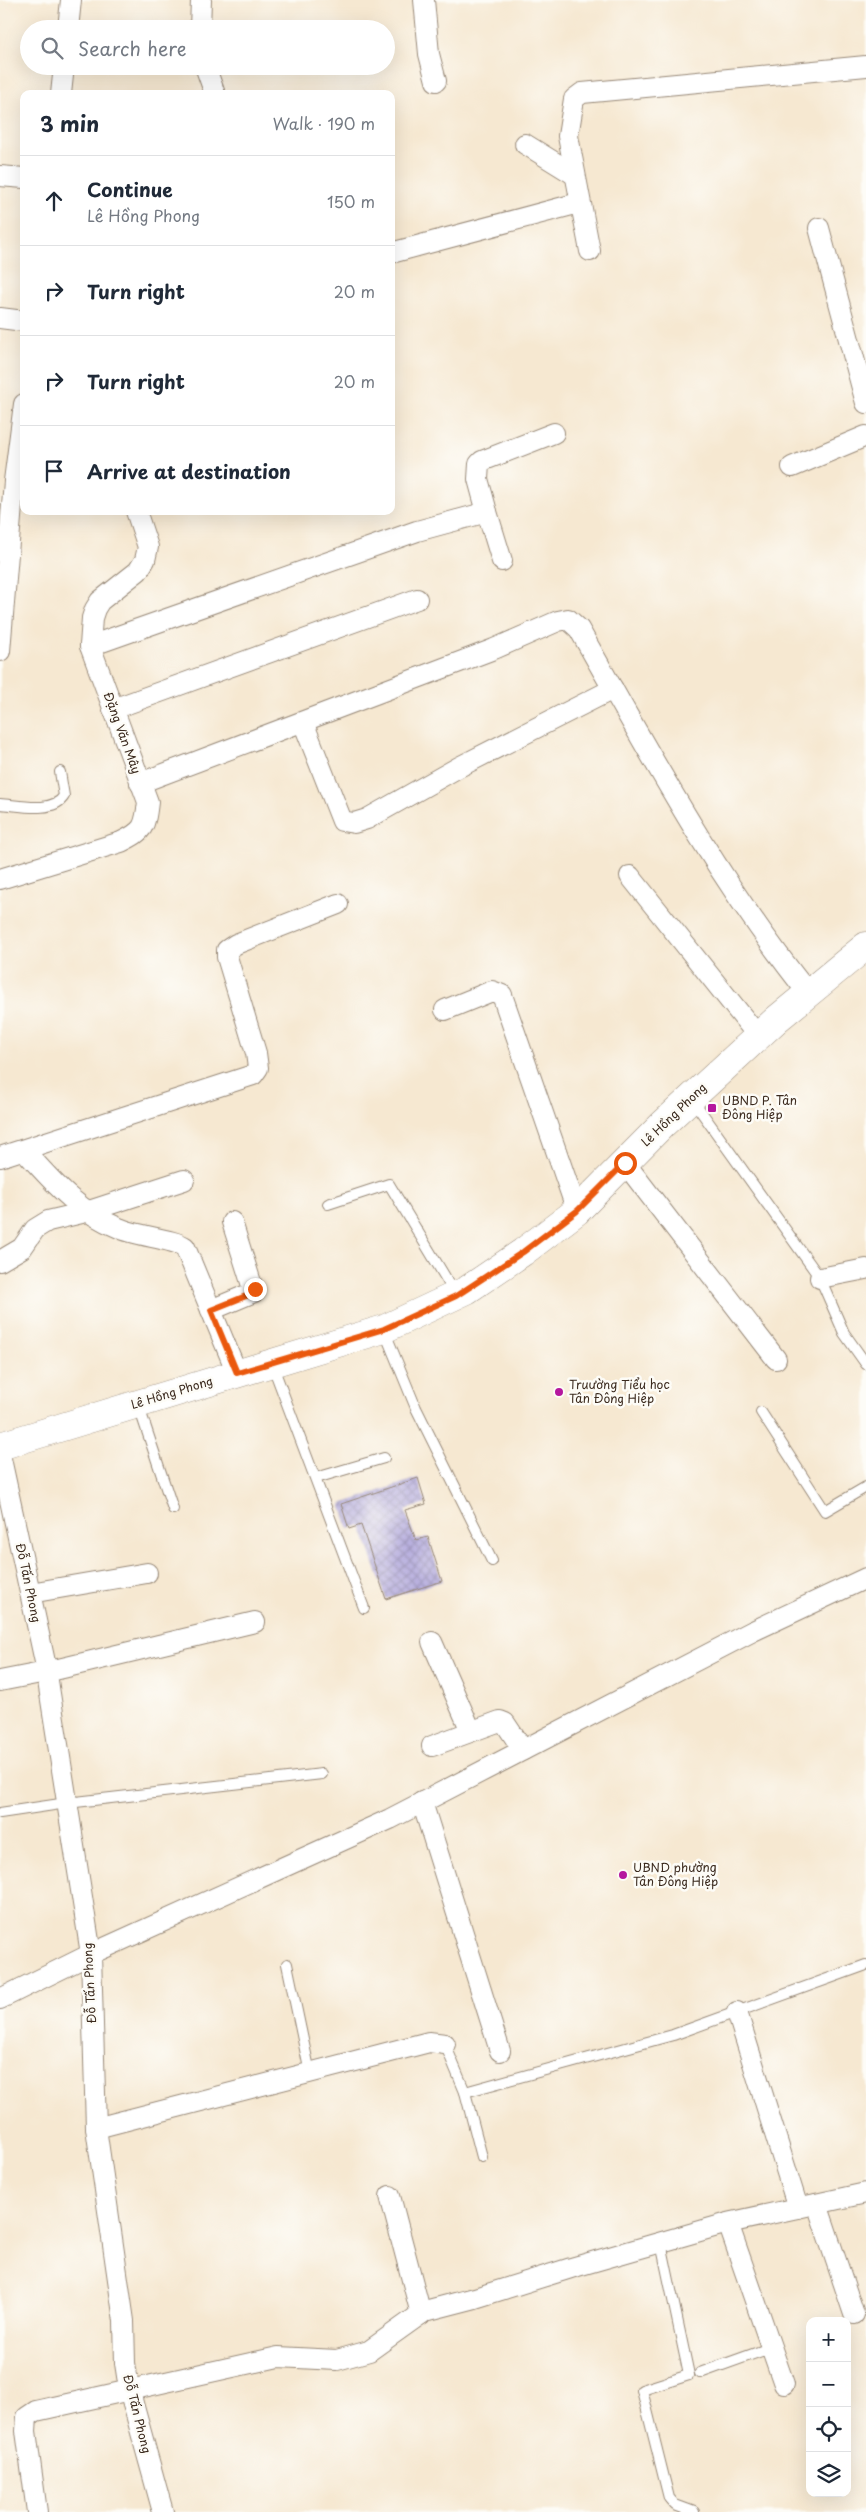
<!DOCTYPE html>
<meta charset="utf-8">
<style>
:root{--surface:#fff;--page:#f2f2f3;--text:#1f2937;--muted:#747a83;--line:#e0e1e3}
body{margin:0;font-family:"Playpen Sans",sans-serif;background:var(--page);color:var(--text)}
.controls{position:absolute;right:15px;bottom:15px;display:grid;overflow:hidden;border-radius:10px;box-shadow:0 5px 20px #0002}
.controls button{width:45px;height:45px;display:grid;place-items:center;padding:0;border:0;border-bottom:1px solid var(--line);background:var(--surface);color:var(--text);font:25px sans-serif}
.stop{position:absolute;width:15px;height:15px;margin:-11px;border:4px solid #ea580c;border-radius:50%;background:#fff}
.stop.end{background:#ea580c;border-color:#fff;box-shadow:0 1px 5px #0008}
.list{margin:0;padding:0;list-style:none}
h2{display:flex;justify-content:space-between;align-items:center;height:65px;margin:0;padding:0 20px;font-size:21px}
h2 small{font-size:16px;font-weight:400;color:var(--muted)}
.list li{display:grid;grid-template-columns:32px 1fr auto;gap:15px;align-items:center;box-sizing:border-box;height:90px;padding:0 20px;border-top:1px solid var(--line)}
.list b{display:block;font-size:19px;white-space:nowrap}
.list p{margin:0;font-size:16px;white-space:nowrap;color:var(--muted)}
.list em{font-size:16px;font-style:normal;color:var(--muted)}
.icon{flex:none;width:28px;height:28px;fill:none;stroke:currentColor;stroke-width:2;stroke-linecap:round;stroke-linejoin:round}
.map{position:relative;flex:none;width:866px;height:2512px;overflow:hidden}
.search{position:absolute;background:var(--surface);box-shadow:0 5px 20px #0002;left:20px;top:20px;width:375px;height:55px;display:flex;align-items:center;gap:12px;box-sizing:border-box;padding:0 18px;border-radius:28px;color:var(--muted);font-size:19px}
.panel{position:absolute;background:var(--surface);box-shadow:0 5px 20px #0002;left:20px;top:90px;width:375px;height:425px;border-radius:10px}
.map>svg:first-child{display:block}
</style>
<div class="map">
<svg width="866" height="2512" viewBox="0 0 866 2512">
<defs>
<pattern id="building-cross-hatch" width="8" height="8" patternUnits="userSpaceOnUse" patternTransform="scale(1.25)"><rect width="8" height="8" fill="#aca2da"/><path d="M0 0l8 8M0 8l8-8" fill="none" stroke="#8d84b0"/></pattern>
</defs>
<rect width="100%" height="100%" fill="#fdfcf7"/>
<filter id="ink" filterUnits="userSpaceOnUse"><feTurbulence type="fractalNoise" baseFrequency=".02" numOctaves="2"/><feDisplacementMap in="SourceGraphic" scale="10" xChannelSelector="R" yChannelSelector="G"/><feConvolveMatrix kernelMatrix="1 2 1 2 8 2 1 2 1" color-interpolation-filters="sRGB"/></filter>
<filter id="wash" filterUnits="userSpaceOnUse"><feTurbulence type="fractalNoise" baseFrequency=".0096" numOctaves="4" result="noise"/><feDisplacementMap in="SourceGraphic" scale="20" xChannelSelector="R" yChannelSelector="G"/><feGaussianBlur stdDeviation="1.12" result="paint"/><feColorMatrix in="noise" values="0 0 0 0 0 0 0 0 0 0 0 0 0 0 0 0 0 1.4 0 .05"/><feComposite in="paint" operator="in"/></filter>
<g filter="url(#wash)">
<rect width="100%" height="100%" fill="#f6e8d1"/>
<g id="blocks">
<!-- building -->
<polygon fill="url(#building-cross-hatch)" points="418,1478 426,1504 405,1510 416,1540 428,1537 442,1581 386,1599 361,1525 349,1529 341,1504"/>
</g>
</g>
<g filter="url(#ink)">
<use href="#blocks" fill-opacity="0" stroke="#988978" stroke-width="1"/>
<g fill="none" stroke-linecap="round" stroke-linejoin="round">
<!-- lane casing -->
<g stroke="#988978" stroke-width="12">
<g id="lane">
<path d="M0,804C18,805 53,814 64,796L60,772"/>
<polyline points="692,1099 820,1278 844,1333 866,1364"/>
<polyline points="328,1204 389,1184 456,1295"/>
<polyline points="384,1330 416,1408 492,1561"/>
<polyline points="272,1364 364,1608"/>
<polyline points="138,1404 173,1509"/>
<polyline points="761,1412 825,1511 866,1487"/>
<polyline points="316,1478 384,1458"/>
<polyline points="0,1813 67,1803 322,1774"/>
<polyline points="287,1964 310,2073"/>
<polyline points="445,2044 465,2092 482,2157"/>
<polyline points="465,2092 673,2035 866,1965"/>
<polyline points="661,2243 689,2375 642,2390 669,2498 675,2505 694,2512"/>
<polyline points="700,2373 770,2348"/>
</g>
</g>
<!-- street casing -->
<g stroke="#988978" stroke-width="22">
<g id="street">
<polyline points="424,0 429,54 436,81"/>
<polyline points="68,29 71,0"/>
<polyline points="200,29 201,0"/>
<polyline points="205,66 215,94"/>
<polyline points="61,94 64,66"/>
<polyline points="525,144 575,175"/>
<polyline points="0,176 24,178"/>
<polyline points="819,228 866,403"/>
<polyline points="590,251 568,136 574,99 582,93 866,66"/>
<polyline points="391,253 579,203"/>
<polyline points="0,318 24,321"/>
<polyline points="792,467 866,436"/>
<polyline points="487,512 502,561"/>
<polyline points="90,646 417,531 487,512 478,479 479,464 482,461 554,433"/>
<polyline points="0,651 14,481 24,404"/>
<polyline points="113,709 417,599"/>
<polyline points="303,722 342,821 354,823 367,819 459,767 613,689"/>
<path d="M140,783L494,649L558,621L568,619L579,629C650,754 718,881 808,993"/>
<polyline points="630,876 758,1036"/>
<path d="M0,879L121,842C144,831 145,827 148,802L90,646L92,618L95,609L100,601L138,571L145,560L148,547L136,511"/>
<polyline points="445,1010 492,991 502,995 577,1211"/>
<path d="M24,1150C52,1181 78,1212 119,1228C136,1236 174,1239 185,1247L237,1373"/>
<polyline points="0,1157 253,1075 258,1068 256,1053 227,957 227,950 236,944 338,904"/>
<polyline points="625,1163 776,1359"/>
<polyline points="0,1261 22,1248 35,1229 48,1221 86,1212 184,1180"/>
<polyline points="820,1278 866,1269"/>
<polyline points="211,1310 254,1292 232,1222"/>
<polyline points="0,1454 45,1662 91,1954 96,2128 124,2321 125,2363 129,2389 163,2512"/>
<polyline points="30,1593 147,1573"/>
<polyline points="432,1642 471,1731"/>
<polyline points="0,1681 46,1672 255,1622"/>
<polyline points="432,1746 500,1721 505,1723 523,1750"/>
<polyline points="422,1802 500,2051"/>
<polyline points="0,1999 91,1954 390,1819 753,1631 866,1578"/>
<polyline points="737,2012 798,2208"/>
<polyline points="96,2128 429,2042 445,2044"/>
<polyline points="390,2196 421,2314"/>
<polyline points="817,2204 854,2314"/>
<polyline points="728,2223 784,2384"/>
<polyline points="37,2512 26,2431 27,2417 36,2411 278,2357 337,2360 369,2351 425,2311 475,2298 571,2268 728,2223 866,2193"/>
</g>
</g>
<!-- secondary casing -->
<g stroke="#988978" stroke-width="29">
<polyline id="secondary" points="0,1446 384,1329 467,1290 523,1252 577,1211 662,1125 777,1019 866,946"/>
</g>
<!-- lane -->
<use href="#lane" stroke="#fff" stroke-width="10"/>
<!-- street -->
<use href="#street" stroke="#fff" stroke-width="20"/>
<!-- secondary -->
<use href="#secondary" stroke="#fff" stroke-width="28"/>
</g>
</g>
<g fill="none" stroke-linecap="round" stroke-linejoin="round" filter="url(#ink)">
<!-- route -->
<polyline stroke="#ea580c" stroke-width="6" points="255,1289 251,1294 211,1310 237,1373 384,1329 456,1296 523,1252 577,1211 625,1163"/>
</g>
<!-- markers -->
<g fill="#b5179e" stroke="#fdfcf7" stroke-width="2">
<rect x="707" y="1103" width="10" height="10" rx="2.5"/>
<circle cx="559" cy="1392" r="5"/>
<circle cx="623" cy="1875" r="5"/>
</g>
<g text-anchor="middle" stroke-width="5" stroke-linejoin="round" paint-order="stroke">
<!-- street labels -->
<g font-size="12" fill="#3b2a1e" stroke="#fdfcf7">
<text transform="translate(122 733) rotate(70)" y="4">Đặng Văn Mây</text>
<text transform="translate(674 1115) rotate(-44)" y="4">Lê Hồng Phong</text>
<text transform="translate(172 1393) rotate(-17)" y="4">Lê Hồng Phong</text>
<text transform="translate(28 1583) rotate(78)" y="4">Đỗ Tấn Phong</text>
<text transform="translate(90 1983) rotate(-93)" y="4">Đỗ Tấn Phong</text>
<text transform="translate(137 2414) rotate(76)" y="4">Đỗ Tấn Phong</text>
</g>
<!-- poi labels -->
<g font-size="12" fill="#3b2a1e" stroke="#fdfcf7" text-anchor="start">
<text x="722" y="1105">UBND P. Tân<tspan x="722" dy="14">Đông Hiệp</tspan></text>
<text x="569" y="1389">Truường Tiểu học<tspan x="569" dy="14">Tân Đông Hiệp</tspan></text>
<text x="633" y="1872">UBND phường<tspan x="633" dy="14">Tân Đông Hiệp</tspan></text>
</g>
</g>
</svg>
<div class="controls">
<button>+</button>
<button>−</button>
<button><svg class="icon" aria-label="locate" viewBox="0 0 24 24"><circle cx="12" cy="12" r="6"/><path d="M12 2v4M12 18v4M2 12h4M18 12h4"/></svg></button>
<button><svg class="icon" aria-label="layers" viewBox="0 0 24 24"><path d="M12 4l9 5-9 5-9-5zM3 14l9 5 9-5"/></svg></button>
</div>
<div class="stop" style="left:625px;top:1163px"></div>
<div class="stop end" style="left:255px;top:1289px"></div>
<div class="search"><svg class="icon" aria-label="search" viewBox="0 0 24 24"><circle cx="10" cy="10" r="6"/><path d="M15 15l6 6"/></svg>Search here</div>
<section class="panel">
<h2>3 min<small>Walk · 190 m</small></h2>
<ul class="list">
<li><svg class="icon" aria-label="ahead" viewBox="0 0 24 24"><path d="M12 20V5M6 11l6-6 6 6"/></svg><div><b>Continue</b><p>Lê Hồng Phong</p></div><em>150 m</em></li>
<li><svg class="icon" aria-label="right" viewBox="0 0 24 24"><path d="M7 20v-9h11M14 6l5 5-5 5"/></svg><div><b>Turn right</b></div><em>20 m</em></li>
<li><svg class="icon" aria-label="right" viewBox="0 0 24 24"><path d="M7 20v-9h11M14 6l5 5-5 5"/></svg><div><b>Turn right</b></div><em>20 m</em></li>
<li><svg class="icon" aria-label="arrive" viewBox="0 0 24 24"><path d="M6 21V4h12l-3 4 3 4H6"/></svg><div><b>Arrive at destination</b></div></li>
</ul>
</section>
</div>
